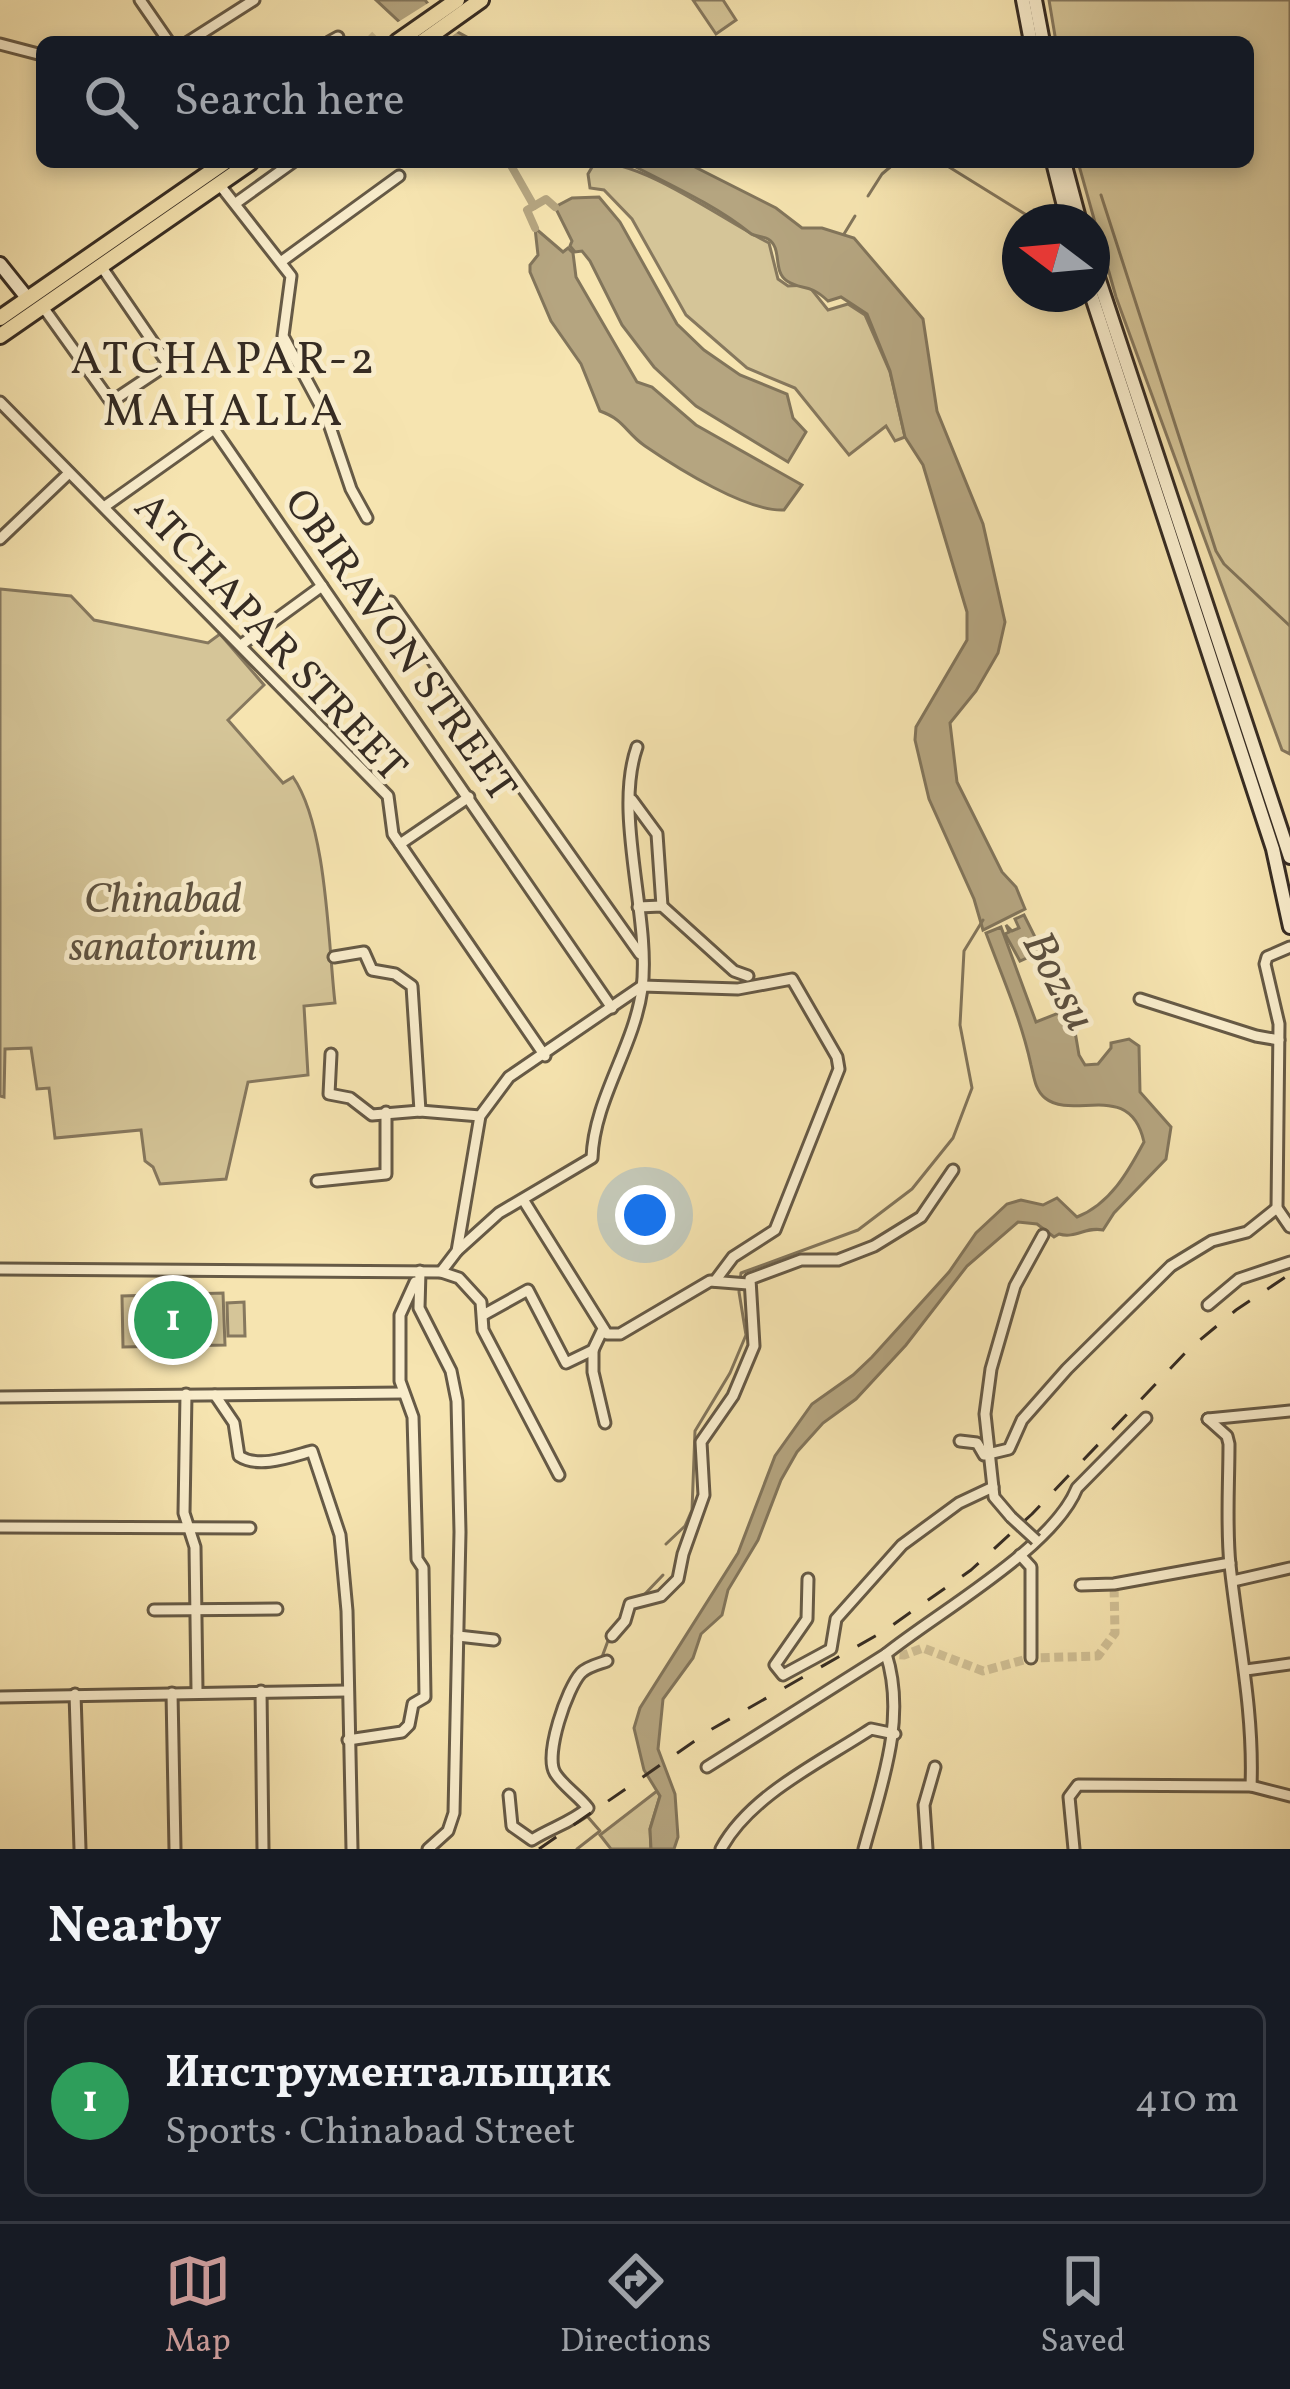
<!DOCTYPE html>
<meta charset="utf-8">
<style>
:root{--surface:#171b24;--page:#20242c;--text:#f1f3f6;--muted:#9ea1a6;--line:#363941;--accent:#c59692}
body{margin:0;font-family:Vollkorn,serif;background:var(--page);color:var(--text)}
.compass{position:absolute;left:1002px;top:204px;width:108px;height:108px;border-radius:50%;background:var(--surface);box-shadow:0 6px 18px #0003;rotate:286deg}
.you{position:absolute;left:645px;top:1215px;width:42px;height:42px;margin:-30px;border:9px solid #fff;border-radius:50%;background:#1a73e8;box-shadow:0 0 0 18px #1a73e833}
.badge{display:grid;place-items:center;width:78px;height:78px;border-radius:50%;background:var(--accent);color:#fff;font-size:39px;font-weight:700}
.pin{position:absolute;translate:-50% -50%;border:6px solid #fff;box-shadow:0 3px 12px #0006}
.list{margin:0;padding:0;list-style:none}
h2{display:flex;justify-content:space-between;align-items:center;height:156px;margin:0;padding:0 48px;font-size:51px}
h2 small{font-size:39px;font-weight:400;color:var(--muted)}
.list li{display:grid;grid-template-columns:78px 1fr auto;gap:36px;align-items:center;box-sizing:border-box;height:192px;margin:0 24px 24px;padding:0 24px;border:3px solid var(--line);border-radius:18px}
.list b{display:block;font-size:45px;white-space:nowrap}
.list p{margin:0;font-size:39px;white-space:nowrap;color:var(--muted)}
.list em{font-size:39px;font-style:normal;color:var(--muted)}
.icon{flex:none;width:66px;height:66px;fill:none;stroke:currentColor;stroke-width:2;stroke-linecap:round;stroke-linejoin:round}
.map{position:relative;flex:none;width:1290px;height:1849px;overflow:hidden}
.search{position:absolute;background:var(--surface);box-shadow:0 6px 18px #0003;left:36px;right:36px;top:36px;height:132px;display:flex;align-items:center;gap:30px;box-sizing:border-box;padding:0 42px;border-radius:18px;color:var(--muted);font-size:45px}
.sheet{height:372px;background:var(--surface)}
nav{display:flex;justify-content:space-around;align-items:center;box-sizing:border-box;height:168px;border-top:3px solid var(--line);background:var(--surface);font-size:33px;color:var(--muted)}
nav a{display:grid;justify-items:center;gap:6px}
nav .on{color:var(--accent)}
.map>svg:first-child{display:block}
</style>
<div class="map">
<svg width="1290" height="1849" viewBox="0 0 1290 1849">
<rect width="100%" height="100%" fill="#f6e4b0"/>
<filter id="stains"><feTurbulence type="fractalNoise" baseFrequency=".00167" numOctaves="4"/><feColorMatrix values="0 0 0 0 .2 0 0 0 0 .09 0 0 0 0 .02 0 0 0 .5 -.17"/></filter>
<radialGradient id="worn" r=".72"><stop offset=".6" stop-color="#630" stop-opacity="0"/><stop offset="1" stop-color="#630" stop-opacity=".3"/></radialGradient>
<!-- green -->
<g fill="#d5c598" stroke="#86785e" stroke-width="3">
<polygon points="693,0 723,0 736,20 716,34"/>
<polygon points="1049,0 1290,0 1290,754 1282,750 1116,297 1078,162 1248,162 1248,42 1056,42"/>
<path d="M595,162C646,162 721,219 769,243L778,279L788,286L808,285L828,310L848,304L865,315L890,372L905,437L895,441L886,426L849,455L795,388L747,368L686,315L632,219L604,190L590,188L588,174Z"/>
<path d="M0,589L71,596L94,620L208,643L220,634L264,685L228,720L283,783L293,777C327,826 328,942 335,1003L304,1006L308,1075L248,1082L226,1179L160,1184L153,1167L145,1161L141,1130L55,1138L49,1088L37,1089L31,1048L5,1049L4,1097L0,1096Z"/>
<polygon points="223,1293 225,1345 123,1347 122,1296"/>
<polygon points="244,1302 245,1336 228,1336 227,1303"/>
<polygon points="657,1791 660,1796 650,1829 651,1849 611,1849 600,1835"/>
</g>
<!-- water -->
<g fill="#b5a580" stroke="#82755b" stroke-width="3">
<polygon points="376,0 425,0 445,25 476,42 421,42"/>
<path d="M626,162H685L776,208L802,228H822L854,238L923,319L937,411L983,524L1005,622L998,653L976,691L950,723L957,782L1002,872L1016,887L1025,909L983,930L974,899L929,799L915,740L916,727L967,640V612L923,465L905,437L890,371L867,314L841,297L828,301C808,282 802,291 787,281C772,271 783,248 768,239C763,236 755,237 750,233C714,204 668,184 626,162Z"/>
<polygon points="599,197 620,222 677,324 704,350 740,375 787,394 793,418 806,432 788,462 696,406 654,367 622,325 590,261 582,251 575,252 570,246 572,241 555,207 572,198"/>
<path d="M535,228L563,252L568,248L573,253L576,277L637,382L652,387L696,425L802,485L784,510C747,512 677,468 645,446C625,432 625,420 600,411L581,364L551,321L530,272V265L538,255Z"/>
<polygon points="1024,915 1042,951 1020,961 1005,934 1009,932 1006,925 1012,931 1019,928 1015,919"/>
<path d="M1001,927L1036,1022L1071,1008L1079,1055L1085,1065L1098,1064L1111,1048V1043L1129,1039L1139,1046L1140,1092L1171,1127L1166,1159L1114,1213L1103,1230C1086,1226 1076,1239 1059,1234L1054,1237L1037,1224L1018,1222L967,1266L906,1345L856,1399L823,1423L797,1452L781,1480L758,1540L728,1590L722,1615L701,1634L693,1658L663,1699L658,1749L675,1794L678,1837L674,1849H651L650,1829L660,1796L644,1770L634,1728L640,1708L738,1553L775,1456L812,1404L853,1375L872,1357L949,1272L976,1233L1007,1204L1021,1200L1043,1205L1057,1198L1077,1217C1110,1204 1128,1172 1144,1142C1130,1079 1073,1121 1045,1098C1035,1090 1034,1077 1031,1065C1021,1019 1002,976 986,933Z"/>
</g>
<!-- pier -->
<polygon fill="#f6e4b0" points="433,0 449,20 463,28 444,42 413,42 395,24"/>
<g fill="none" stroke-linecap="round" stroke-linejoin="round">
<!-- stream -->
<g stroke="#82755b" stroke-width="3">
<polyline points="941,162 1033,219"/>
<polyline points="1101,195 1216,551 1224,564 1290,626"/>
<polyline points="868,196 882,174 896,162"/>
<polyline points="844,234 855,216"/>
<polyline points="666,1544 685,1526 692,1510 695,1431 730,1373 746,1335 739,1292 741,1273 858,1230 912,1189 953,1138 972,1088 960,1025 964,951 983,920"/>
<polyline points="632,1599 643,1596 663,1575"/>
<polyline points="602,1657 609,1638"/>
<polyline points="567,1793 581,1809"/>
<polyline points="577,1849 600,1831 587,1816"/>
</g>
<!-- canal -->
<g stroke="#b5a580" stroke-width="8">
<polyline points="509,162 534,206 527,210 535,228"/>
<polyline points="534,206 546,199 555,207"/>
</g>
<!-- street-tunnel -->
<g stroke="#d0bf94" stroke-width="9" stroke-dasharray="9 4.5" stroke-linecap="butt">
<polyline points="369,35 376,42"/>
<polyline points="886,1654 904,1655 923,1648 983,1671 1031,1658 1098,1656 1115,1633 1114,1584"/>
</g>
<!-- street casing -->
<g stroke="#665a46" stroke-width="15">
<g id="street">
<polyline points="140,0 169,42"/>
<polyline points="188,42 254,0"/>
<polyline points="329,42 338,37"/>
<polyline points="0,44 42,55"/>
<polyline points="219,184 291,276 283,336 327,418 351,489 367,518"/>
<polyline points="236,203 293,162"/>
<polyline points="282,261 399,176"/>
<polyline points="43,307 111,402 168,364 101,266"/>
<polyline points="0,402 388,796 393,834 545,1056"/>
<polyline points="104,507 214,429 612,1008"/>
<polyline points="0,539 69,473"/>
<polyline points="391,602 640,954"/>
<polyline points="241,645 322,586"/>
<polyline points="632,800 657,834 662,906"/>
<polyline points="400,844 469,797"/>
<polyline points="638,907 662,906 734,971 748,976"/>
<polyline points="1290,947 1267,957 1265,964 1279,1024 1277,1208 1290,1227"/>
<polyline points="334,957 364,952 372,970 395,974 412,986 420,1111"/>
<polyline points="1140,999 1256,1036 1279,1040"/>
<polyline points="331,1054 329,1094 350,1098 372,1115 420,1111 480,1116"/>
<polyline points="317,1181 386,1174 386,1112"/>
<polyline points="524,1201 607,1334 620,1334 710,1281 748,1284"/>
<path d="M457,1251L499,1213L592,1158C594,1099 634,1048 642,989C651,917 613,815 637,747"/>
<polyline points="0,1269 441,1272 459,1278 481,1302 483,1330 559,1475"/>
<polyline points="420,1271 419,1308 451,1371 457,1401 460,1532 454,1813 448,1831 428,1849"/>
<polyline points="441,1272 457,1251 480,1116 509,1077 642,986 738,989 792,979 837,1057 839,1069 775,1230 733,1257 715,1281"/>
<polyline points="1208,1305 1239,1279 1290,1262"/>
<polyline points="485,1314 528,1290 566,1363 593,1350 602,1331"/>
<polyline points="593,1350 593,1372 605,1423"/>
<polyline points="186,1394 184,1513 195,1547 197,1691"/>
<path d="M215,1395L234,1423L239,1456C259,1469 290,1457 312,1451L340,1535L347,1611L352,1849"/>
<polyline points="0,1397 403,1393"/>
<path d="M1208,1419L1227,1436L1229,1444C1229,1484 1226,1525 1230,1565C1238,1639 1254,1711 1251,1786"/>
<polyline points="1208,1419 1290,1411"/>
<polyline points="960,1441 977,1443 984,1455 1009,1449 1022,1420 1067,1369 1171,1266 1212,1241 1247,1232 1277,1208"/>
<polyline points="1011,1517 994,1497 985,1414 991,1369 1015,1286 1043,1235"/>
<polyline points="0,1527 250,1528"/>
<polyline points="1020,1555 1031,1567 1031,1658"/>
<polyline points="808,1579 807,1619 775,1665 783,1675 831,1649 836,1619 902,1545 959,1503 993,1487"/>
<polyline points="1233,1581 1290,1568"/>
<polyline points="1081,1585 1114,1584 1230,1563"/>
<polyline points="154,1610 277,1609"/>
<polyline points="458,1636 494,1640"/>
<polyline points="612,1636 625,1621 630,1604 661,1596 678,1579 683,1554 704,1495 701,1442 733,1396 754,1346 750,1279 801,1260 838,1260 874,1246 921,1217 953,1170"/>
<path d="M886,1654C938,1612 1053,1548 1077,1488L1146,1418"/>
<polyline points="1246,1670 1290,1664"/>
<polyline points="261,1691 263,1849"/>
<polyline points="172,1693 175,1849"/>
<polyline points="75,1694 80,1849"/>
<polyline points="0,1697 347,1691"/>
<polyline points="348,1740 402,1732 409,1725 413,1704 425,1697 423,1568 417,1559 413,1417 400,1381 400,1315 415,1282"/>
<path d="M707,1767L886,1654C907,1719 881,1786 864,1849"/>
<path d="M509,1795L512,1826L532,1840C551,1828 572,1822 588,1808C579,1796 563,1786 555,1773C544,1755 567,1688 581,1673C588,1666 599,1664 607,1661"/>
<path d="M721,1849C750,1795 821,1762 871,1729L895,1734"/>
<polyline points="927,1849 924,1805 935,1767"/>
<polyline points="1074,1849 1069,1797 1078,1785 1251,1786 1290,1796"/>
</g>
</g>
<!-- secondary casing -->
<g stroke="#362c23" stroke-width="18">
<g id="secondary">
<polyline points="1023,0 1031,42"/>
<polyline points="1035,0 1043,42"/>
<polyline points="1053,162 1068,222"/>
<polyline points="1064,162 1080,222"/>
<polyline points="1092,259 1290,857"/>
<polyline points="0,264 28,299"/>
<polyline points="1091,294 1273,849 1290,927"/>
</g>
</g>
<!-- primary casing -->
<g stroke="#362c23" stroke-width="20">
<g id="primary">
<polyline points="397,42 457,0"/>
<polyline points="422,42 481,0"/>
<polyline points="0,318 225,162"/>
<polyline points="0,336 251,162"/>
</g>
</g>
<!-- street -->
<use href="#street" stroke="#f9edcc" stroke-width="9"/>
<!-- secondary -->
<use href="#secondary" stroke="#f9edcc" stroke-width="12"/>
<!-- primary -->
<use href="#primary" stroke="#f6e4b0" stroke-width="14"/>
<!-- rail -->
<polyline stroke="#362c23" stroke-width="3" stroke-dasharray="21 21" stroke-linecap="butt" points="539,1849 712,1729 884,1631 971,1570 1032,1514 1188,1350 1236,1310 1290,1274"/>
<!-- street-bridge casing -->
<g stroke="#665a46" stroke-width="15" stroke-linecap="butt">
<polyline id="street-bridge" points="1011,1517 1036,1540"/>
</g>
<!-- street-bridge -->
<use href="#street-bridge" stroke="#f9edcc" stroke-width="9"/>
</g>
<g text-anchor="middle" stroke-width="10" stroke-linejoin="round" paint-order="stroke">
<!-- street labels -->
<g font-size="42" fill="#362c23" stroke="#f9edcc">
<text transform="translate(272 636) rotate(47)" y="15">ATCHAPAR STREET</text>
<text transform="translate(402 644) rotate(55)" y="15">OBIRAVON STREET</text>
</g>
<!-- park labels -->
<g font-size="42" font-style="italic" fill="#5e5240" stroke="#f9edcc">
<text x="163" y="912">Chinabad<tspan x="163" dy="48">sanatorium</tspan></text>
</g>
<!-- neighbourhood labels -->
<g font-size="45" letter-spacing="3" fill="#362c23" stroke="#f9edcc">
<text x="224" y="373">ATCHAPAR-2<tspan x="224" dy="52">MAHALLA</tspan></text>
</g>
<!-- water labels -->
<g font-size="45" font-style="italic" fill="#5c503f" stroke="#f9edcc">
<text transform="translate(1061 980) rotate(62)" y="16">Bozsu</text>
</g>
</g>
<rect width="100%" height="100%" filter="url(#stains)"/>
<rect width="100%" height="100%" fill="url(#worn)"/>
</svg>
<svg class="compass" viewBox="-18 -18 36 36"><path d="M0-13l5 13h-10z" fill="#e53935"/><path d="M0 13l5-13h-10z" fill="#9ea1a6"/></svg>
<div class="you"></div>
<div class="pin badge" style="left:173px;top:1320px;background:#2e9e5b">1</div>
<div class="search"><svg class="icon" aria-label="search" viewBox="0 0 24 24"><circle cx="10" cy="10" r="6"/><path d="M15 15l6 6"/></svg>Search here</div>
</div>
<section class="sheet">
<h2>Nearby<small></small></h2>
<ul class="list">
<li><span class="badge" style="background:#2e9e5b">1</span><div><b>Инструментальщик</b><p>Sports · Chinabad Street</p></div><em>410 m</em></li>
</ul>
</section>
<nav>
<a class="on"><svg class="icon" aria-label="map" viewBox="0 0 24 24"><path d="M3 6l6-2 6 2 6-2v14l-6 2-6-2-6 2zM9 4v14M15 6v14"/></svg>Map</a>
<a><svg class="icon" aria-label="directions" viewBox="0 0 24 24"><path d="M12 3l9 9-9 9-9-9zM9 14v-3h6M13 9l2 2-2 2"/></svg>Directions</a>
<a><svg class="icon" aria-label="saved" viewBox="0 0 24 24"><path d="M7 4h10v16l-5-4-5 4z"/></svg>Saved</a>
</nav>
